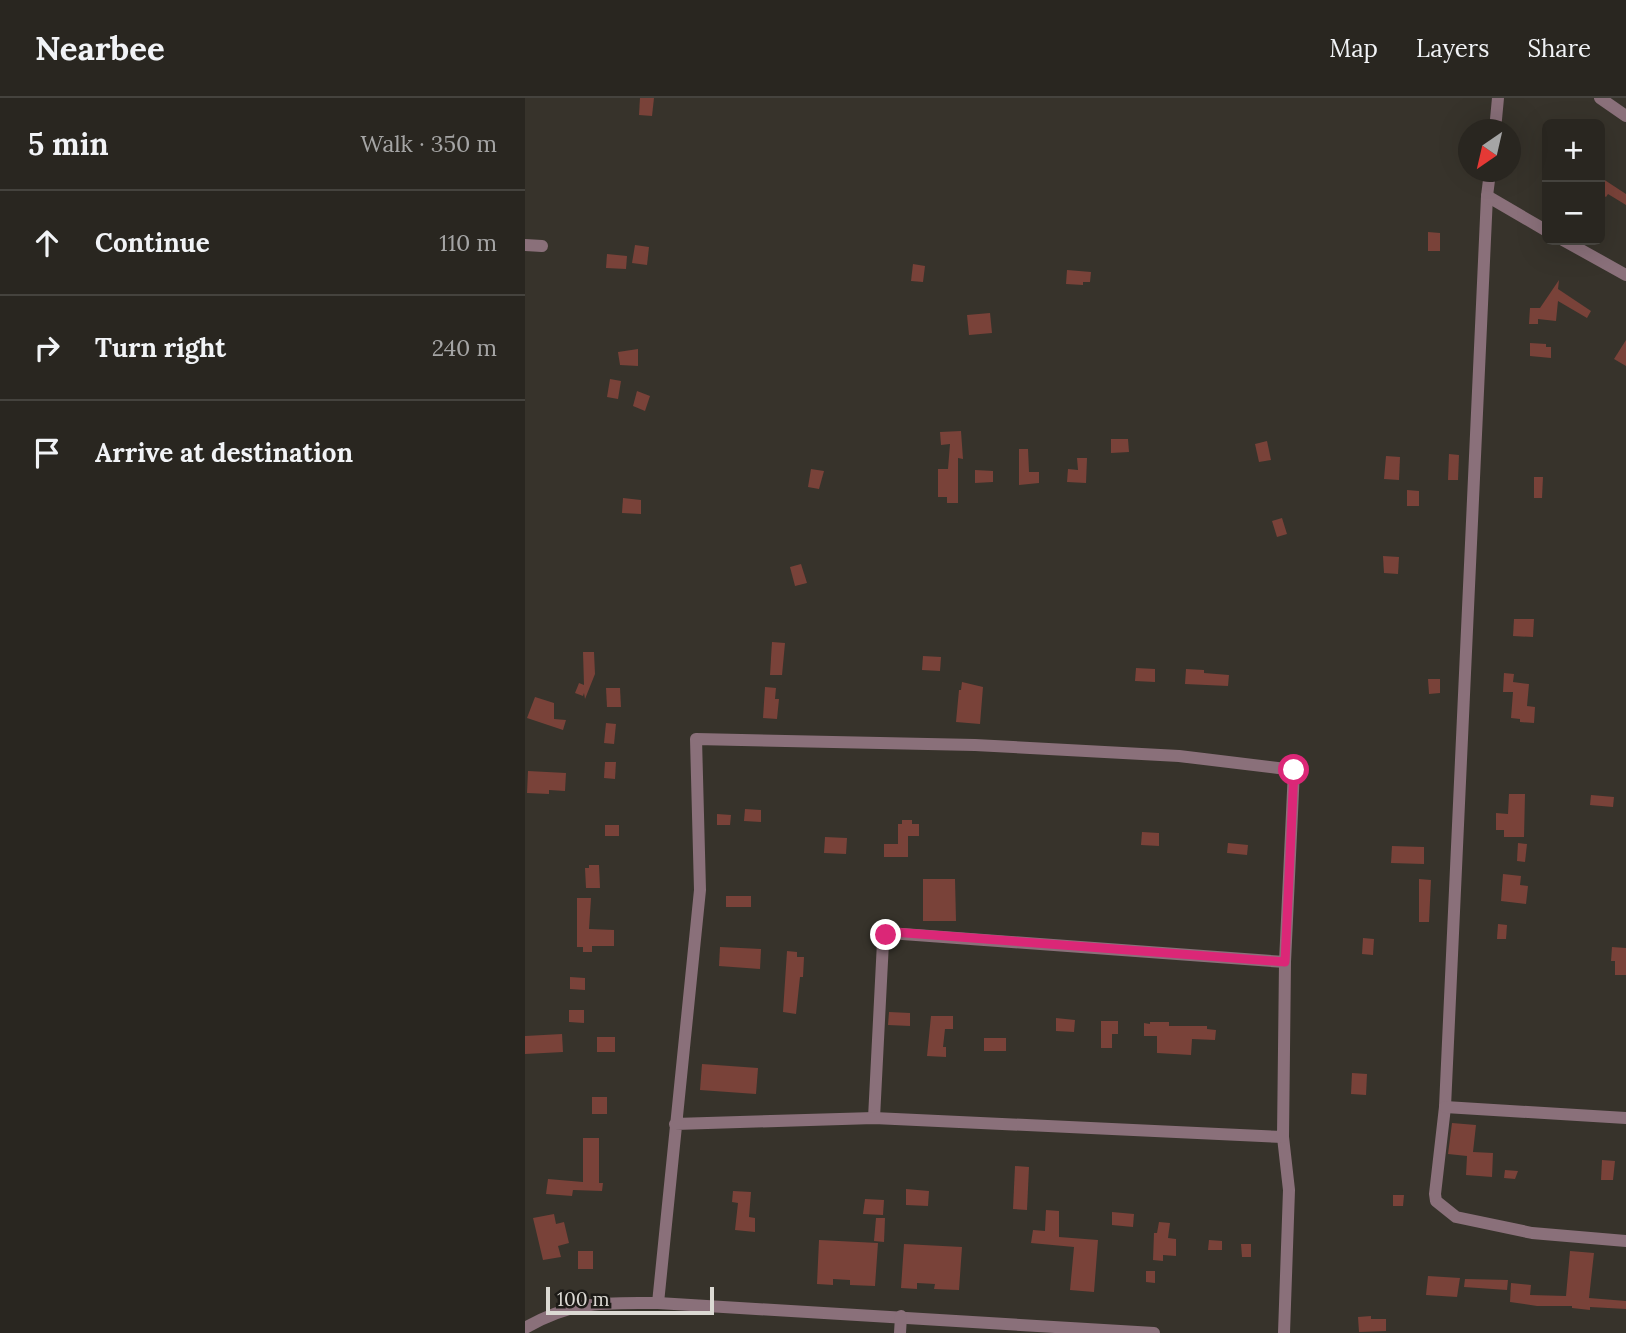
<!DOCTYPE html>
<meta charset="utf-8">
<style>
:root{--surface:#292620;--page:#35322d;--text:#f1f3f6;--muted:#a5a5a5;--line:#45433e}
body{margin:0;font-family:Lora,serif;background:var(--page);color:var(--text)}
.controls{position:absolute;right:21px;top:21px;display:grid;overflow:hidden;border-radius:10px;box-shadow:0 7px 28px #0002}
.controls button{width:63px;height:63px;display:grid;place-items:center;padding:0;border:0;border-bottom:2px solid var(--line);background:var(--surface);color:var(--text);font:35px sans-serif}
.compass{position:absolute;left:933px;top:21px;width:63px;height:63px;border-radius:50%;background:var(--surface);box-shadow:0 7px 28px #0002;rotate:214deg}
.scale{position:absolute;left:21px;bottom:18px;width:168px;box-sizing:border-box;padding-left:7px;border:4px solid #dbd9d3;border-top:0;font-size:19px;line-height:24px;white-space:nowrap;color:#dbd9d3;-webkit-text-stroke:5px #1d1b17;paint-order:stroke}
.stop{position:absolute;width:21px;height:21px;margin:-16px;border:5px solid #db2777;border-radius:50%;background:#fff}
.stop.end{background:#db2777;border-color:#fff;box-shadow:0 2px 7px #0008}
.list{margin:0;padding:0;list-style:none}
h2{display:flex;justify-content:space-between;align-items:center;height:91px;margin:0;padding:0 28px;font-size:30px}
h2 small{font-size:23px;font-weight:400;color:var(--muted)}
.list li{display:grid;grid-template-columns:46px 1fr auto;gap:21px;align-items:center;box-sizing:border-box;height:105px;padding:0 28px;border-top:2px solid var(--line)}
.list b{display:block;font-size:26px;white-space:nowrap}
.list em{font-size:23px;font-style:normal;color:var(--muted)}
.icon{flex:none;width:38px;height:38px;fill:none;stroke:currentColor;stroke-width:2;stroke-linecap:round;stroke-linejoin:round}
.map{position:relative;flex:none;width:1101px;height:1235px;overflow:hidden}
header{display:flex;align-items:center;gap:42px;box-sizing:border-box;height:98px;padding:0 35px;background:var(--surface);border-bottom:2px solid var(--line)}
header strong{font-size:33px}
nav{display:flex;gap:38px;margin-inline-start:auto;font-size:24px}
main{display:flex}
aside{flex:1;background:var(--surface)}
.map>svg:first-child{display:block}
</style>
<header>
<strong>Nearbee</strong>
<nav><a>Map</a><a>Layers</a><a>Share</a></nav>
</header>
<main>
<aside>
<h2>5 min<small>Walk · 350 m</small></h2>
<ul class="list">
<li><svg class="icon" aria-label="ahead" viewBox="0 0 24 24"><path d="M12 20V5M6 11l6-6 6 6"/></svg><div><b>Continue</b></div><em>110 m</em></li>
<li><svg class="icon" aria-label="right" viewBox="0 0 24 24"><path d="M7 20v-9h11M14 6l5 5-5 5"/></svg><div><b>Turn right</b></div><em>240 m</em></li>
<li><svg class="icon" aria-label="arrive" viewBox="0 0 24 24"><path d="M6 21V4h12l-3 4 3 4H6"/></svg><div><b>Arrive at destination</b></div></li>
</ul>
</aside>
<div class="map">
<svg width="1101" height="1235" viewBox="0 0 1101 1235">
<rect width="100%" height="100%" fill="#37332b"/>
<!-- building -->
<g fill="#794239">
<polygon points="115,0 129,0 127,18 114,17"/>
<polygon points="1075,79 1101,96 1101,107 1083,96 1081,99 1075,95"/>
<polygon points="903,134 915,135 915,153 903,153"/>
<polygon points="110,147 124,149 122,167 107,165"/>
<polygon points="82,156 102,158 101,171 81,170"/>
<polygon points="388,166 400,168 398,184 386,183"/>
<polygon points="542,172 566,174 565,184 558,184 558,187 541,186"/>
<polygon points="1034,182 1033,191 1066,213 1062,220 1033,203 1031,223 1013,221 1013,226 1004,226 1005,210 1015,210"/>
<polygon points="465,215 467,235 444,237 442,217"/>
<polygon points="1101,242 1101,268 1089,261"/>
<polygon points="1005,245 1021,246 1021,249 1026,249 1026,260 1005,258"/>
<polygon points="113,251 113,268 95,267 93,254"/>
<polygon points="85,281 96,283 93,301 82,299"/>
<polygon points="112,293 125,298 120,313 108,308"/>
<polygon points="436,333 438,361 433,360 433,405 422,405 422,399 413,399 413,371 423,371 425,346 416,347 415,334"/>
<polygon points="586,341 603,341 604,354 586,355"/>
<polygon points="742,343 746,362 734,364 730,346"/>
<polygon points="494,351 503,351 504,374 514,374 514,385 494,387"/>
<polygon points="924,356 934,357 933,382 923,382"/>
<polygon points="861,358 875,359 874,382 859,381"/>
<polygon points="552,360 562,360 561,385 542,384 543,371 553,372"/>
<polygon points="286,371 299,373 294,391 283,389"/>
<polygon points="450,372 468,373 468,384 450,385"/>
<polygon points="1009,379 1018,379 1017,400 1009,400"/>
<polygon points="882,392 894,393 894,408 882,408"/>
<polygon points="98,400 116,402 116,416 97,415"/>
<polygon points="757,420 762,436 752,439 747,423"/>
<polygon points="858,458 874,459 873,476 859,475"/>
<polygon points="276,466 282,485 270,488 265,469"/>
<polygon points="989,521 1009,521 1008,539 988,538"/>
<polygon points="247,544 260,545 257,577 245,577"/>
<polygon points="58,554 69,554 70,576 60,601 59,595 58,598 50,595 54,585 59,587"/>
<polygon points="398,558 416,559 415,573 397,572"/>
<polygon points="611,570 630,571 630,584 610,583"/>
<polygon points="661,571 679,572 679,575 704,577 703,588 660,586"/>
<polygon points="979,575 989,576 988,584 1004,586 1002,608 1010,609 1009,625 995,624 995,621 986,620 988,594 978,594"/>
<polygon points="903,581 915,581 915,595 904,596"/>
<polygon points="437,584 458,589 455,626 431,624 434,592 436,592"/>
<polygon points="240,589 251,590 250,601 254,601 252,621 238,620"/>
<polygon points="81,590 95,590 96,609 82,609"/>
<polygon points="10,599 29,605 29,621 41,622 38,632 2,620"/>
<polygon points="81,625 91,626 89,646 79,645"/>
<polygon points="80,664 91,664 90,681 79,680"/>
<polygon points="3,673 41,675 40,693 24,692 24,696 2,695"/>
<polygon points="984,696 1000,696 999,739 979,739 979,732 971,732 971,715 983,716"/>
<polygon points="1066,697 1089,699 1088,709 1065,707"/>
<polygon points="220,711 236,712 236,724 219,723"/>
<polygon points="192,716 206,717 205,727 192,727"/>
<polygon points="377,722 387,722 387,726 394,726 394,738 383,738 383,759 359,759 359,746 373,746 373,726 377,726"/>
<rect x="80" y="727" width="14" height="11"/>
<polygon points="617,734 634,735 634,748 616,747"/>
<polygon points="300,739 322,740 321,756 299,755"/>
<polygon points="703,745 723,747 722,757 702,755"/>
<polygon points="993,745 1002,746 1000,764 992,763"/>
<polygon points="867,748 899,749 899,766 866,765"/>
<polygon points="64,767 74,767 75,790 61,790 60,770 64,770"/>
<polygon points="978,776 996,778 995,787 1003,788 1001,806 976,803"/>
<polygon points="398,781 430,781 431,823 398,823"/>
<polygon points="894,781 906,782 904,824 894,824"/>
<rect x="201" y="798" width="25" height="11"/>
<polygon points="52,800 66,800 64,831 89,832 89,848 67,848 67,854 58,854 58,849 52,849"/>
<polygon points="973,826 982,827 981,841 972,841"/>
<polygon points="838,840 849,841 848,857 837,856"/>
<polygon points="195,849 236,851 235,871 194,868"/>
<polygon points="1087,849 1101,850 1101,877 1090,877 1090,863 1086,863"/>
<polygon points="262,853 272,854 272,859 279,859 278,879 275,879 271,916 258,914"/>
<polygon points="45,879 60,880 60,892 45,891"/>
<polygon points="44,912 59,912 59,925 44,924"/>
<polygon points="364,914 385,915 385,928 363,927"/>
<polygon points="406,918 428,918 428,931 420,931 418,949 421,949 421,959 402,958"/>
<polygon points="531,920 550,922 549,934 531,933"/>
<polygon points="576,923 593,923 593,936 587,936 587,950 576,950"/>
<polygon points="625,924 644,924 644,928 682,928 682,931 691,932 690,942 667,941 666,957 632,955 632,938 619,938 619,925 625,926"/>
<polygon points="37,936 38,954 0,956 0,938"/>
<rect x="72" y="939" width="18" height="15"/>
<rect x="459" y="940" width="22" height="13"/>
<polygon points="177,966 233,970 231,996 175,992"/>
<polygon points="827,975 842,976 841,997 826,996"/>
<rect x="67" y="999" width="15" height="17"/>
<polygon points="927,1025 951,1027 948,1054 968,1055 967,1079 941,1077 942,1058 923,1056"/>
<polygon points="58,1040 74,1040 74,1085 78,1085 77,1093 48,1092 47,1098 21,1096 23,1081 58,1084"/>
<polygon points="1077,1062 1090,1063 1088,1082 1076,1082"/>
<polygon points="490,1068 504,1069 502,1112 488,1111"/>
<polygon points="980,1072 993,1073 990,1081 979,1080"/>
<polygon points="381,1091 404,1093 403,1108 381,1107"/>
<polygon points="208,1093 226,1094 224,1119 230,1120 230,1134 210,1132 213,1105 207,1104"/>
<polygon points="868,1097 879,1097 878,1108 868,1108"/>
<polygon points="340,1101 359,1102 358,1117 338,1116"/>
<polygon points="521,1112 534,1113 534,1139 573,1142 569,1194 545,1192 549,1149 506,1145 508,1132 520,1133"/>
<polygon points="587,1114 609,1116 608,1129 587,1127"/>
<polygon points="29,1116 31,1126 39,1124 44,1145 33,1148 36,1159 18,1162 8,1120"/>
<polygon points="351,1120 360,1120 359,1144 349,1143"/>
<polygon points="634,1124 645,1125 643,1140 651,1141 651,1158 638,1157 638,1163 628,1162 629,1135 632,1135"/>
<polygon points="294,1142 353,1145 350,1188 325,1187 325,1182 308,1181 308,1187 292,1186"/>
<polygon points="684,1142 697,1143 697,1152 683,1152"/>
<polygon points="379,1146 437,1149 434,1192 409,1191 410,1186 392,1185 392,1191 376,1190"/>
<polygon points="716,1146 726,1146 726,1159 717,1159"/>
<rect x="53" y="1153" width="15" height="18"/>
<polygon points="1045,1153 1069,1155 1064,1200 1101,1203 1101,1211 1065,1209 1065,1212 1047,1210 1047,1208 1012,1208 985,1204 986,1185 1006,1187 1005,1197 1041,1198"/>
<polygon points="621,1173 630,1173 630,1185 621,1184"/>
<polygon points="903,1178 935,1180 932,1199 901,1197"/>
<polygon points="940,1181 983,1182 982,1192 939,1189"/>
<polygon points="846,1218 846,1221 861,1221 861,1233 834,1234 833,1219"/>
</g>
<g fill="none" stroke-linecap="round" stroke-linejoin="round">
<!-- minor -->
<g stroke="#8a707a" stroke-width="12">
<polyline points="1075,0 1101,18"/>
<polyline points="970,32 973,0"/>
<polyline points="965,74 962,98 920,1009 910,1096 911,1103 931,1119 1007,1135 1101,1143"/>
<polyline points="962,98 1022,133"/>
<polyline points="1038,142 1101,177"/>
<polyline points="0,147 17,148"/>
<polyline points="920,1009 1101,1020"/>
<polyline points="349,1020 358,844 364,835 760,864"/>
<polyline points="758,1039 764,1092 759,1235"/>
<polyline points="133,1205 175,792 171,641 450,647 654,658 769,672 760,864 758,1039 349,1020 150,1026"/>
<path d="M0,1230C48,1202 80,1205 133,1205L629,1235"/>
<polyline points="375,1235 376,1218"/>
</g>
</g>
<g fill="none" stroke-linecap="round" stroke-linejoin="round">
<!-- route -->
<polyline stroke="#db2777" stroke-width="9" points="361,837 368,834 760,864 769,672"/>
</g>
</svg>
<div class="controls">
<button>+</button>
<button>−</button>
</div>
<svg class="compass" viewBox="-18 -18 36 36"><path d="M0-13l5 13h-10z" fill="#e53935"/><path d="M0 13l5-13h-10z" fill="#a5a5a5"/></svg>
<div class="scale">100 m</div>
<div class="stop" style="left:769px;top:672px"></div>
<div class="stop end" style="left:361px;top:837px"></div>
</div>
</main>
